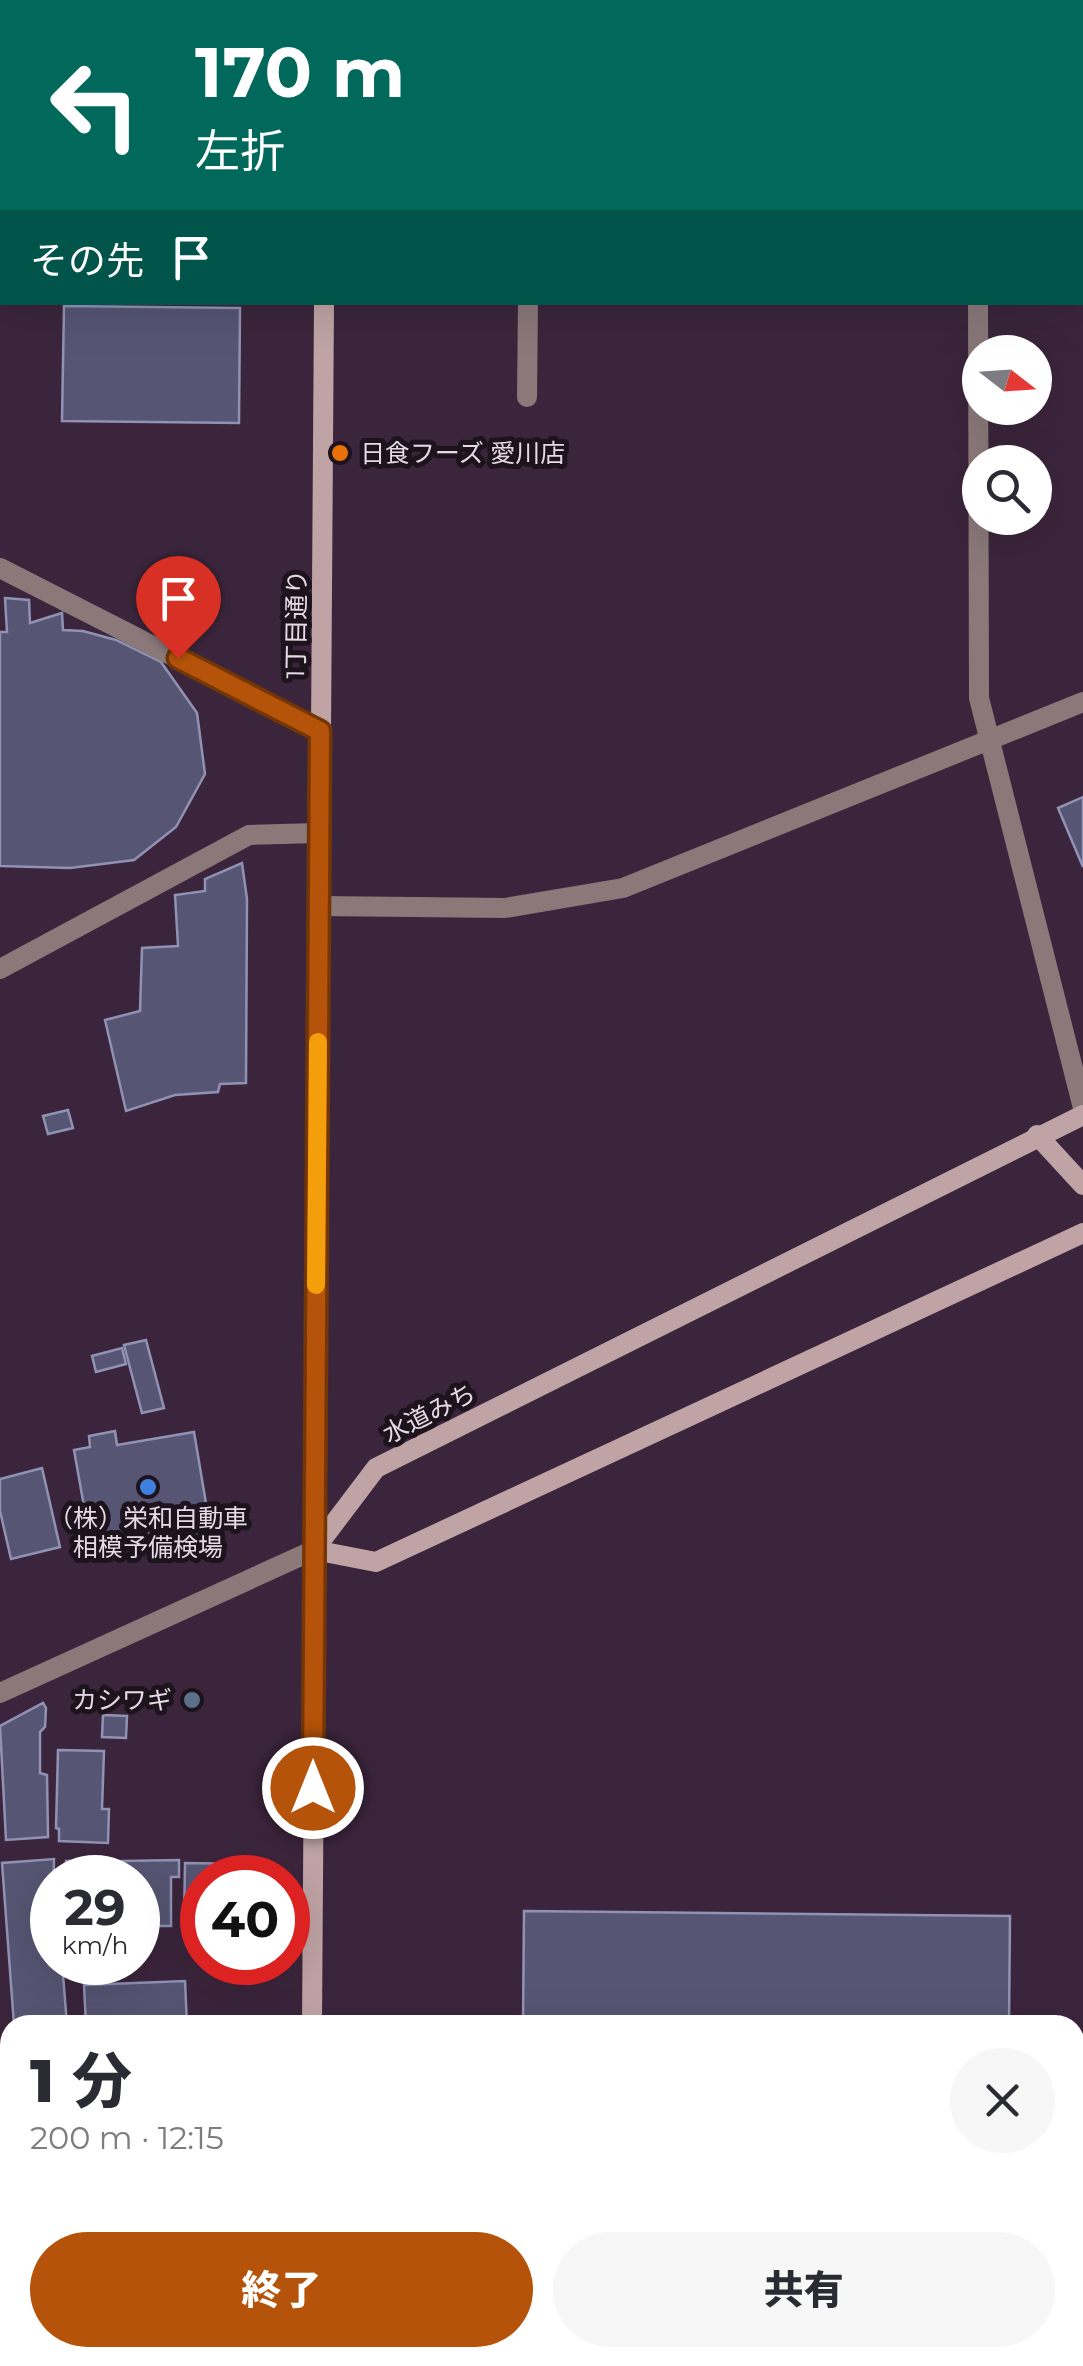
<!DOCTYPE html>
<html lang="ja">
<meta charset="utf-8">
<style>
body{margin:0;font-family:Montserrat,"Noto Sans JP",sans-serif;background:#f7f7f7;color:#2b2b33;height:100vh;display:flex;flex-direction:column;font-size:38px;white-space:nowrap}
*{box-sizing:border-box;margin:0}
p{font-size:32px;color:#7c7c81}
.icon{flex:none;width:55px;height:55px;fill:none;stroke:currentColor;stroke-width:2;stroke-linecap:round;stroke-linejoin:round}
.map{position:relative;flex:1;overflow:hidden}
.drawer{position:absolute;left:0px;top:2015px;width:1085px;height:352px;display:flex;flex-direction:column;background:#fff;border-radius:30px 30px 0 0;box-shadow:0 10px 40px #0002}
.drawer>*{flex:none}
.top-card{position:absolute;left:0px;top:0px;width:1085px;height:305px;box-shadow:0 10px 40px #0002;background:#00695c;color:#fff;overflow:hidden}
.needle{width:65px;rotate:107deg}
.tools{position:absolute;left:962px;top:335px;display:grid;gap:20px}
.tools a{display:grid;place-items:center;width:90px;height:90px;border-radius:50%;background:#fff;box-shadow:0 10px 40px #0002;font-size:50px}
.speed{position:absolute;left:30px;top:1855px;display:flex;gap:20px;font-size:50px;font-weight:700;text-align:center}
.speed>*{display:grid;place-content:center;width:130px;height:130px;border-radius:50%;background:#fff;box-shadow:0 10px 40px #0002;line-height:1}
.speed small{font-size:25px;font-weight:400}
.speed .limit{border:15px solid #d22;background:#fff;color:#111}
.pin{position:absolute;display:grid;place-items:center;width:85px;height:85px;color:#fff;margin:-102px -42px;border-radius:50% 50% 50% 0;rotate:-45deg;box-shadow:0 0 10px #0007}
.pin .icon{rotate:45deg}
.me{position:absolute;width:110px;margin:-55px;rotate:0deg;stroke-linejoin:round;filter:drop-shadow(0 0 8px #0008)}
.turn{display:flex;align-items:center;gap:35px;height:210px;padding:0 30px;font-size:45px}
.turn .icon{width:130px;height:130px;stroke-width:2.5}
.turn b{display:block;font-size:70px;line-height:85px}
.then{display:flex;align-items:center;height:95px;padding:0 30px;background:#0003;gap:20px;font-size:38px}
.round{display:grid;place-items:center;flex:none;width:105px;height:105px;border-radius:52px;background:#f7f7f7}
.headline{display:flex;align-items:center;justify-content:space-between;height:170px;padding:0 30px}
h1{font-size:60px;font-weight:800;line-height:75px}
.cta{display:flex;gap:20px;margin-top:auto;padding:20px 30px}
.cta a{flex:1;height:115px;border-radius:60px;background:#b45309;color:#fff;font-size:40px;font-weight:800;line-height:115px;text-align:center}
.cta a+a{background:#f7f7f7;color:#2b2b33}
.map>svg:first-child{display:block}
</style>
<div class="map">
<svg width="1083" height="2366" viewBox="0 0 1083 2366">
<rect width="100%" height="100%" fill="#3b253c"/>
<polygon fill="#011332" points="389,0 1083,0 1083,87 1082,2"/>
<g fill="#565674" stroke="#9192b3" stroke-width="2.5">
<polygon points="64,306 240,308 239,423 62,421"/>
<polygon points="5,598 29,600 30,623 62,613 63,630 83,631 116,640 161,662 197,713 205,774 176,827 134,860 70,868 0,866 0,632 7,632"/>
<polygon points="1083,797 1083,867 1058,808"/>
<polygon points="242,863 247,899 246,1083 220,1084 218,1092 175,1095 126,1111 105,1020 140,1011 142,948 178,946 175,895 205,891 205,879"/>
<polygon points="68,1110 73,1128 48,1134 43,1116"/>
<polygon points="146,1340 164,1408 142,1413 124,1345"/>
<polygon points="122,1348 126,1364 96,1372 92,1356"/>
<polygon points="115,1431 117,1445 194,1432 211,1533 110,1551 108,1543 91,1546 74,1450 90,1447 89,1436"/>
<polygon points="42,1468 60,1547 11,1559 0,1511 0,1479"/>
<polygon points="43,1703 46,1708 45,1727 40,1732 40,1773 47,1775 48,1837 6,1840 0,1726"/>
<polygon points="103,1715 127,1716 126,1738 102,1737"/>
<polygon points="58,1750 104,1751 102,1809 109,1809 108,1843 59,1841 59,1829 56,1828"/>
<polygon points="54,1859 52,1962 62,1962 67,2025 14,2025 2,1863"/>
<polygon points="113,1860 114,1878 67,1878 66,1861"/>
<polygon points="179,1860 179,1877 171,1877 171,1926 138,1926 138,1878 122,1878 122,1861"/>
<polygon points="185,1863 243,1864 243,1878 202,1878 202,1921 184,1921"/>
<polygon points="524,1911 1010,1916 1009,2025 523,2025"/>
<polygon points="185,1981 187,2025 86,2025 84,1985"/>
<polygon points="1075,2138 1083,2138 1083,2366 1036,2366 1036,2358 1075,2358"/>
<polygon points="10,2280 10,2358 178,2358 179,2366 0,2366 0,2281"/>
</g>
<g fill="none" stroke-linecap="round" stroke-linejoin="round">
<polyline stroke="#8b797a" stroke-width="20" points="74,2 74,0"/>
<g stroke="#8b797a" stroke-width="20">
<polyline points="0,88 2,88"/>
<polyline points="978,302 979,698 1083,1108"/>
<polyline points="527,397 528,302"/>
<polyline points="0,568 320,731"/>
<polyline points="319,906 505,908 623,888 1083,702"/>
<polyline points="0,969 249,835 318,833"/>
<polyline points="0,1693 314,1550"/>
<polyline points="0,2145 10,2144"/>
</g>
<g stroke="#c0a4a5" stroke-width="20">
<polyline points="327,2 327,0"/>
<polyline points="1082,120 1083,120"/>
<polyline points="1037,1135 1083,1185"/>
<polyline points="314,1550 376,1468 1083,1115"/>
<polyline points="314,1550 376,1562 1083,1233"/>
<polyline points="312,2025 324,302"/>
<polyline points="310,2366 310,2358"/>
</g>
</g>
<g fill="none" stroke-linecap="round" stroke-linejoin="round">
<g stroke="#753606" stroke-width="25">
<polyline id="route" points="178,658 320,731 313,1788"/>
</g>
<use href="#route" stroke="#b45309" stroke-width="18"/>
<polyline stroke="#f59e0b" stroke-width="18" points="316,1285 318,1042"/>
</g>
<circle fill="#e8710a" stroke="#1c131d" stroke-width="4" cx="340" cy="453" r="10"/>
<circle fill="#3f7fe0" stroke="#1c131d" stroke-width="4" cx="148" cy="1487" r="10"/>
<circle fill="#5c6f8a" stroke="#1c131d" stroke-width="4" cx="192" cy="1700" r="10"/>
<g text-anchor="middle" stroke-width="10" stroke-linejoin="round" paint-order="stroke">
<g font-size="25" fill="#e6d8e6" stroke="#1c131d" text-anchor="start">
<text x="360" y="462">日食フーズ 愛川店</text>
<text x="148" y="1527" text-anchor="middle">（株）栄和自動車<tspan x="148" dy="29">相模予備検場</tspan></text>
<text x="172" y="1709" text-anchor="end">カシワギ</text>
</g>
<g font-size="25" fill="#e6d8e6" stroke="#1c131d">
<text transform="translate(296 624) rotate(-89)" y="9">1丁目通り</text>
<text transform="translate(429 1413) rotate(-27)" y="9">水道みち</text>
</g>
</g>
</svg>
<div class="tools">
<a><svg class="needle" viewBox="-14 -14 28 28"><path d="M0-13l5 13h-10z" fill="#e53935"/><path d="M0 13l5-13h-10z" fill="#7c7c81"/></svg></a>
<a><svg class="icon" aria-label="search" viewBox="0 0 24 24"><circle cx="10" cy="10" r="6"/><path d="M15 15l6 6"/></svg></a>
</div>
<div class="speed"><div>29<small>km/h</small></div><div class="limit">40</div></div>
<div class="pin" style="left:178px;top:658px;background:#d93025"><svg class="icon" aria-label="arrive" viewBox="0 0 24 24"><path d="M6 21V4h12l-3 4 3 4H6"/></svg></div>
<svg class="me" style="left:313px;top:1788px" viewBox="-20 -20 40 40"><circle r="17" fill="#b45309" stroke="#fff" stroke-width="3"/><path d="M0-11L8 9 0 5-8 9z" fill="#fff"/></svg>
<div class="top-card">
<div class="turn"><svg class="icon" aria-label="left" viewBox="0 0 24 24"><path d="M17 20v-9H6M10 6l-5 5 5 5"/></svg><div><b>170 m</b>左折</div></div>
<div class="then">その先<svg class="icon" aria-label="arrive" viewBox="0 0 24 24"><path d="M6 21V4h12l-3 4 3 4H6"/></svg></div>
</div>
<section class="drawer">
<div class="headline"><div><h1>1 分</h1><p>200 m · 12:15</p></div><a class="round"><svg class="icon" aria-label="close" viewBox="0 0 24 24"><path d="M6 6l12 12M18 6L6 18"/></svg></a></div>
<div class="cta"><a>終了</a><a>共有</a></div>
</section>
</div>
